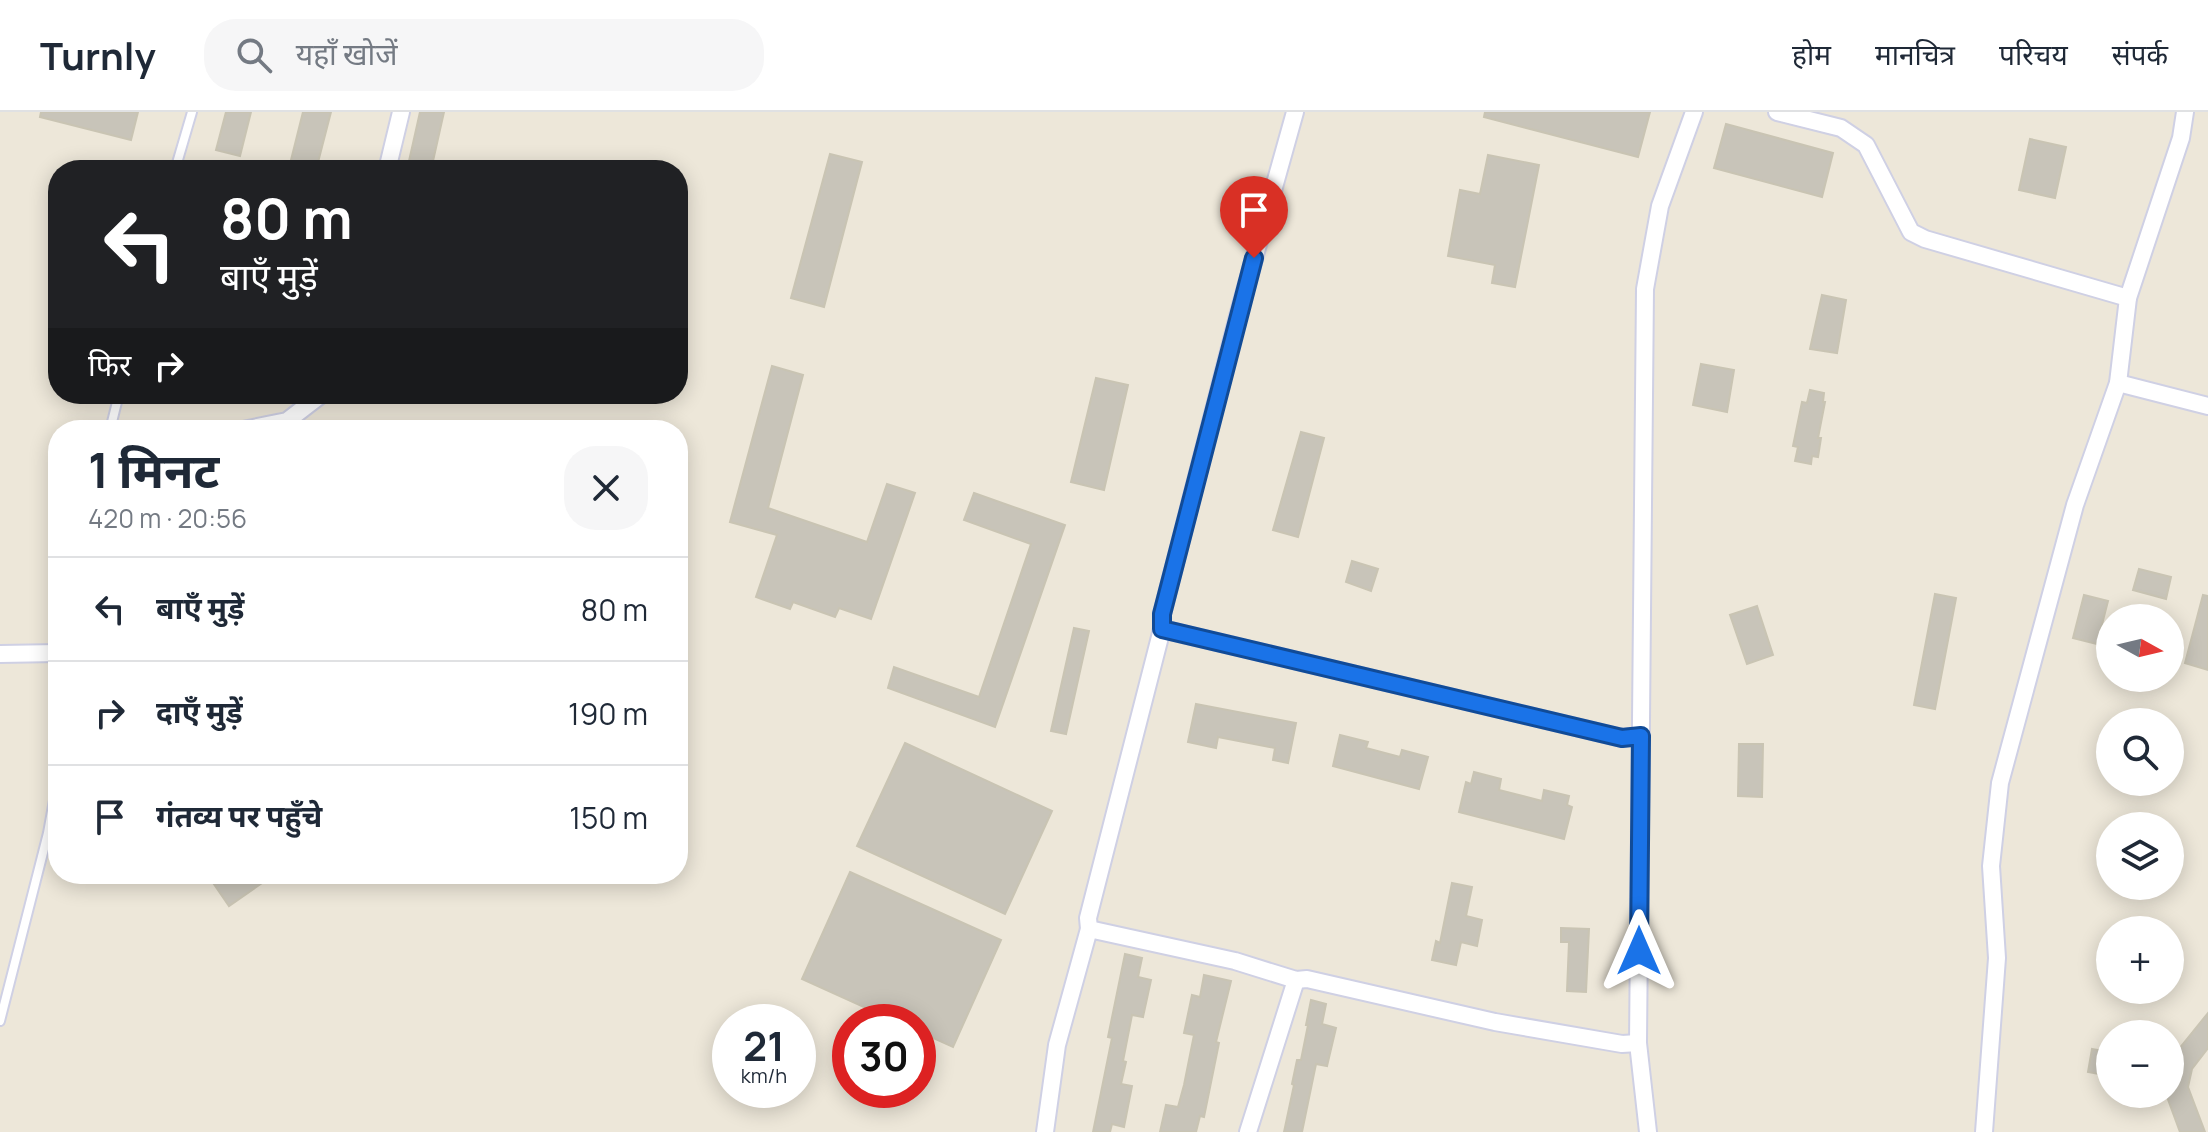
<!DOCTYPE html>
<html lang="hi">
<meta charset="utf-8">
<style>
body{margin:0;font-family:Manrope,"Noto Sans Devanagari",sans-serif;background:#f6f6f7;color:#1f2937;height:100vh;display:flex;flex-direction:column;font-size:30px;white-space:nowrap}
*{box-sizing:border-box;margin:0}
p{font-size:26px;color:#747a83}
.icon{flex:none;width:44px;height:44px;fill:none;stroke:currentColor;stroke-width:2;stroke-linecap:round;stroke-linejoin:round}
.map{position:relative;flex:1;overflow:hidden}
.drawer{position:absolute;left:48px;top:308px;width:640px;height:464px;display:flex;flex-direction:column;background:#fff;border-radius:32px;box-shadow:0 4px 20px #0003}
.drawer>*{flex:none}
.hud{position:absolute;left:48px;top:48px;width:640px;height:244px;border-radius:32px;box-shadow:0 4px 20px #0003;background:#202124;color:#fff;overflow:hidden}
.needle{width:52px;rotate:98deg}
.tools{position:absolute;left:2096px;top:492px;display:grid;gap:16px}
.tools a{display:grid;place-items:center;width:88px;height:88px;border-radius:50%;background:#fff;box-shadow:0 4px 20px #0003;font-size:40px}
.speed{position:absolute;left:712px;top:892px;display:flex;gap:16px;font-size:40px;font-weight:700;text-align:center}
.speed>*{display:grid;place-content:center;width:104px;height:104px;border-radius:50%;background:#fff;box-shadow:0 4px 20px #0003;line-height:1}
.speed small{font-size:20px;font-weight:400}
.speed .limit{border:12px solid #d22;background:#fff;color:#111}
.pin{position:absolute;display:grid;place-items:center;width:68px;height:68px;color:#fff;margin:-82px -34px;border-radius:50% 50% 50% 0;rotate:-45deg;box-shadow:0 0 8px #0007}
.pin .icon{rotate:45deg}
.me{position:absolute;width:88px;margin:-44px;rotate:0deg;stroke-linejoin:round;filter:drop-shadow(0 0 6px #0008)}
.turn{display:flex;align-items:center;gap:28px;height:168px;padding:0 40px;font-size:36px}
.turn .icon{width:104px;height:104px;stroke-width:2.5}
.turn b{display:block;font-size:56px;line-height:68px}
.then{display:flex;align-items:center;height:76px;padding:0 40px;background:#0003;gap:16px;font-size:30px}
.round{display:grid;place-items:center;flex:none;width:84px;height:84px;border-radius:32px;background:#f6f6f7}
.head{display:flex;align-items:center;justify-content:space-between;height:136px;padding:0 40px}
h1{font-size:48px;font-weight:700;line-height:60px}
ul{padding:0;list-style:none}
li{display:flex;align-items:center;gap:24px;height:104px;padding:0 40px;border-top:2px solid #e0e1e3}
li div{flex:1}
li b{display:block;font-size:30px}
li em{font-style:normal}
header{display:flex;align-items:center;gap:48px;box-sizing:border-box;height:112px;padding:0 40px;background:#fff;border-bottom:2px solid #e0e1e3}
header strong{font-size:38px}
nav{display:flex;gap:44px;margin-inline-start:auto;font-size:28px}
.search{width:560px;height:72px;background:#f6f6f7;display:flex;align-items:center;gap:20px;box-sizing:border-box;padding:0 28px;border-radius:32px;color:#747a83;font-size:30px}
.map>svg:first-child{display:block}
</style>
<header>
<strong>Turnly</strong>
<div class="search"><svg class="icon" aria-label="search" viewBox="0 0 24 24"><circle cx="10" cy="10" r="6"/><path d="M15 15l6 6"/></svg>यहाँ खोजें</div>
<nav><a>होम</a><a>मानचित्र</a><a>परिचय</a><a>संपर्क</a></nav>
</header>
<div class="map">
<svg width="2208" height="1020" viewBox="0 0 2208 1020">
<rect width="100%" height="100%" fill="#ede7d9"/>
<g fill="#c8c4b9" stroke="#c9c4b3" stroke-width="2">
<polygon points="41,0 138,0 131,28 40,5"/>
<polygon points="226,0 251,0 240,44 216,38"/>
<polygon points="303,0 331,0 316,58 290,52"/>
<polygon points="420,0 444,0 431,58 407,58"/>
<polygon points="1485,0 1650,0 1638,45 1484,5"/>
<polygon points="1726,12 1833,41 1822,85 1714,56"/>
<polygon points="2030,27 2066,35 2055,86 2019,78"/>
<polygon points="830,42 862,50 824,195 791,186"/>
<polygon points="1488,43 1539,53 1515,175 1492,171 1495,153 1448,144 1460,78 1480,82"/>
<polygon points="1822,183 1846,188 1837,241 1810,237"/>
<polygon points="1701,252 1734,258 1727,300 1693,293"/>
<polygon points="772,254 803,263 768,396 867,430 887,372 915,381 871,507 839,496 835,505 793,490 790,497 756,485 777,423 730,410"/>
<polygon points="1096,266 1128,273 1104,378 1071,370"/>
<polygon points="1810,278 1824,281 1823,290 1825,290 1818,326 1821,326 1818,345 1812,344 1811,352 1795,349 1798,335 1793,334 1802,290 1807,291"/>
<polygon points="1301,320 1324,326 1298,425 1273,418"/>
<polygon points="974,381 1065,413 995,615 888,576 894,555 979,585 1031,432 964,408"/>
<polygon points="1352,449 1378,457 1371,479 1346,470"/>
<polygon points="2139,457 2171,465 2166,487 2133,478"/>
<polygon points="1935,482 1956,486 1935,597 1914,593"/>
<polygon points="2084,483 2108,489 2097,532 2073,526"/>
<polygon points="2203,483 2208,484 2208,558 2185,551"/>
<polygon points="1757,494 1773,543 1747,552 1730,503"/>
<polygon points="1074,516 1089,519 1066,622 1051,619"/>
<polygon points="1196,592 1296,611 1288,651 1273,648 1275,636 1218,625 1216,636 1188,630"/>
<polygon points="1340,623 1368,630 1366,636 1400,645 1402,638 1428,645 1419,677 1333,654"/>
<polygon points="905,631 1052,699 1005,802 857,734"/>
<polygon points="1739,632 1763,632 1762,685 1738,684"/>
<polygon points="1474,660 1501,667 1499,678 1542,689 1544,678 1569,684 1567,693 1572,695 1564,727 1459,700 1466,670 1471,672"/>
<polygon points="850,760 1001,828 953,935 918,919 918,910 897,910 802,867"/>
<polygon points="207,762 275,762 229,794"/>
<polygon points="1452,771 1472,775 1466,804 1482,808 1477,834 1461,830 1456,853 1432,848 1436,829 1440,831"/>
<polygon points="1561,816 1589,817 1586,880 1567,879 1569,830 1561,830"/>
<polygon points="1125,842 1142,846 1138,865 1151,868 1143,905 1132,903 1123,949 1126,950 1121,972 1132,974 1124,1015 1112,1012 1110,1020 1093,1020 1112,926 1108,925"/>
<polygon points="1204,863 1231,869 1216,930 1219,931 1204,1005 1200,1004 1196,1020 1160,1020 1166,993 1178,995 1184,973 1194,923 1184,921 1192,883 1200,885"/>
<polygon points="1311,888 1326,892 1322,912 1336,916 1327,954 1316,952 1302,1020 1284,1020 1294,973 1292,972 1297,948 1301,948 1308,913 1306,913"/>
<polygon points="2208,901 2208,936 2192,957 2188,975 2205,1020 2180,1020 2166,982 2170,982 2170,948"/>
<polygon points="2092,937 2110,940 2110,964 2088,960"/>
</g>
<g fill="none" stroke-linecap="round" stroke-linejoin="round">
<g stroke="#cfd0e4" stroke-width="12">
<g id="lane">
<polyline points="175,58 192,0"/>
<polyline points="110,318 119,282"/>
<polyline points="0,909 48,721 58,666"/>
</g>
</g>
<g stroke="#cfd0e4" stroke-width="20">
<g id="street">
<polyline points="1777,0 1841,16 1866,33 1911,120 1925,127 2128,186"/>
<polyline points="387,58 401,0"/>
<polyline points="2118,271 2208,294"/>
<polyline points="243,318 287,309 322,282"/>
<polyline points="1162,517 1622,626 1641,624"/>
<polyline points="0,542 58,541"/>
<polyline points="1089,817 1088,806 1162,517 1162,502 1238,204 1295,0"/>
<polyline points="1045,1020 1057,933 1089,817 1235,849 1296,868 1307,867 1495,910 1622,932 1638,931"/>
<polyline points="1248,1020 1296,868"/>
<polyline points="1648,1020 1638,931 1645,177 1660,94 1694,0"/>
<polyline points="1984,1020 1997,846 1991,754 2000,671 2075,393 2118,271 2128,186 2181,26 2185,0"/>
</g>
</g>
<use href="#lane" stroke="#fff" stroke-width="8"/>
<use href="#street" stroke="#fff" stroke-width="16"/>
</g>
<g fill="none" stroke-linecap="round" stroke-linejoin="round">
<g stroke="#114b97" stroke-width="20">
<polyline id="route" points="1254,146 1162,502 1162,517 1622,626 1641,624 1639,839"/>
</g>
<use href="#route" stroke="#1a73e8" stroke-width="14"/>
</g>
</svg>
<div class="tools">
<a><svg class="needle" viewBox="-14 -14 28 28"><path d="M0-13l5 13h-10z" fill="#e53935"/><path d="M0 13l5-13h-10z" fill="#747a83"/></svg></a>
<a><svg class="icon" aria-label="search" viewBox="0 0 24 24"><circle cx="10" cy="10" r="6"/><path d="M15 15l6 6"/></svg></a>
<a><svg class="icon" aria-label="layers" viewBox="0 0 24 24"><path d="M12 4l9 5-9 5-9-5zM3 14l9 5 9-5"/></svg></a>
<a>+</a>
<a>−</a>
</div>
<div class="speed"><div>21<small>km/h</small></div><div class="limit">30</div></div>
<div class="pin" style="left:1254px;top:146px;background:#d93025"><svg class="icon" aria-label="arrive" viewBox="0 0 24 24"><path d="M6 21V4h12l-3 4 3 4H6"/></svg></div>
<svg class="me" style="left:1639px;top:839px" viewBox="-20 -20 40 40"><path d="M0-17L14 15 0 8-14 15z" fill="#1a73e8" stroke="#fff" stroke-width="4"/></svg>
<div class="hud">
<div class="turn"><svg class="icon" aria-label="left" viewBox="0 0 24 24"><path d="M17 20v-9H6M10 6l-5 5 5 5"/></svg><div><b>80 m</b>बाएँ मुड़ें</div></div>
<div class="then">फिर<svg class="icon" aria-label="right" viewBox="0 0 24 24"><path d="M7 20v-9h11M14 6l5 5-5 5"/></svg></div>
</div>
<section class="drawer">
<div class="head"><div><h1>1 मिनट</h1><p>420 m · 20:56</p></div><a class="round"><svg class="icon" aria-label="close" viewBox="0 0 24 24"><path d="M6 6l12 12M18 6L6 18"/></svg></a></div>
<ul>
<li><svg class="icon" aria-label="left" viewBox="0 0 24 24"><path d="M17 20v-9H6M10 6l-5 5 5 5"/></svg><div><b>बाएँ मुड़ें</b></div><em>80 m</em></li>
<li><svg class="icon" aria-label="right" viewBox="0 0 24 24"><path d="M7 20v-9h11M14 6l5 5-5 5"/></svg><div><b>दाएँ मुड़ें</b></div><em>190 m</em></li>
<li><svg class="icon" aria-label="arrive" viewBox="0 0 24 24"><path d="M6 21V4h12l-3 4 3 4H6"/></svg><div><b>गंतव्य पर पहुँचे</b></div><em>150 m</em></li>
</ul>
</section>
</div>
